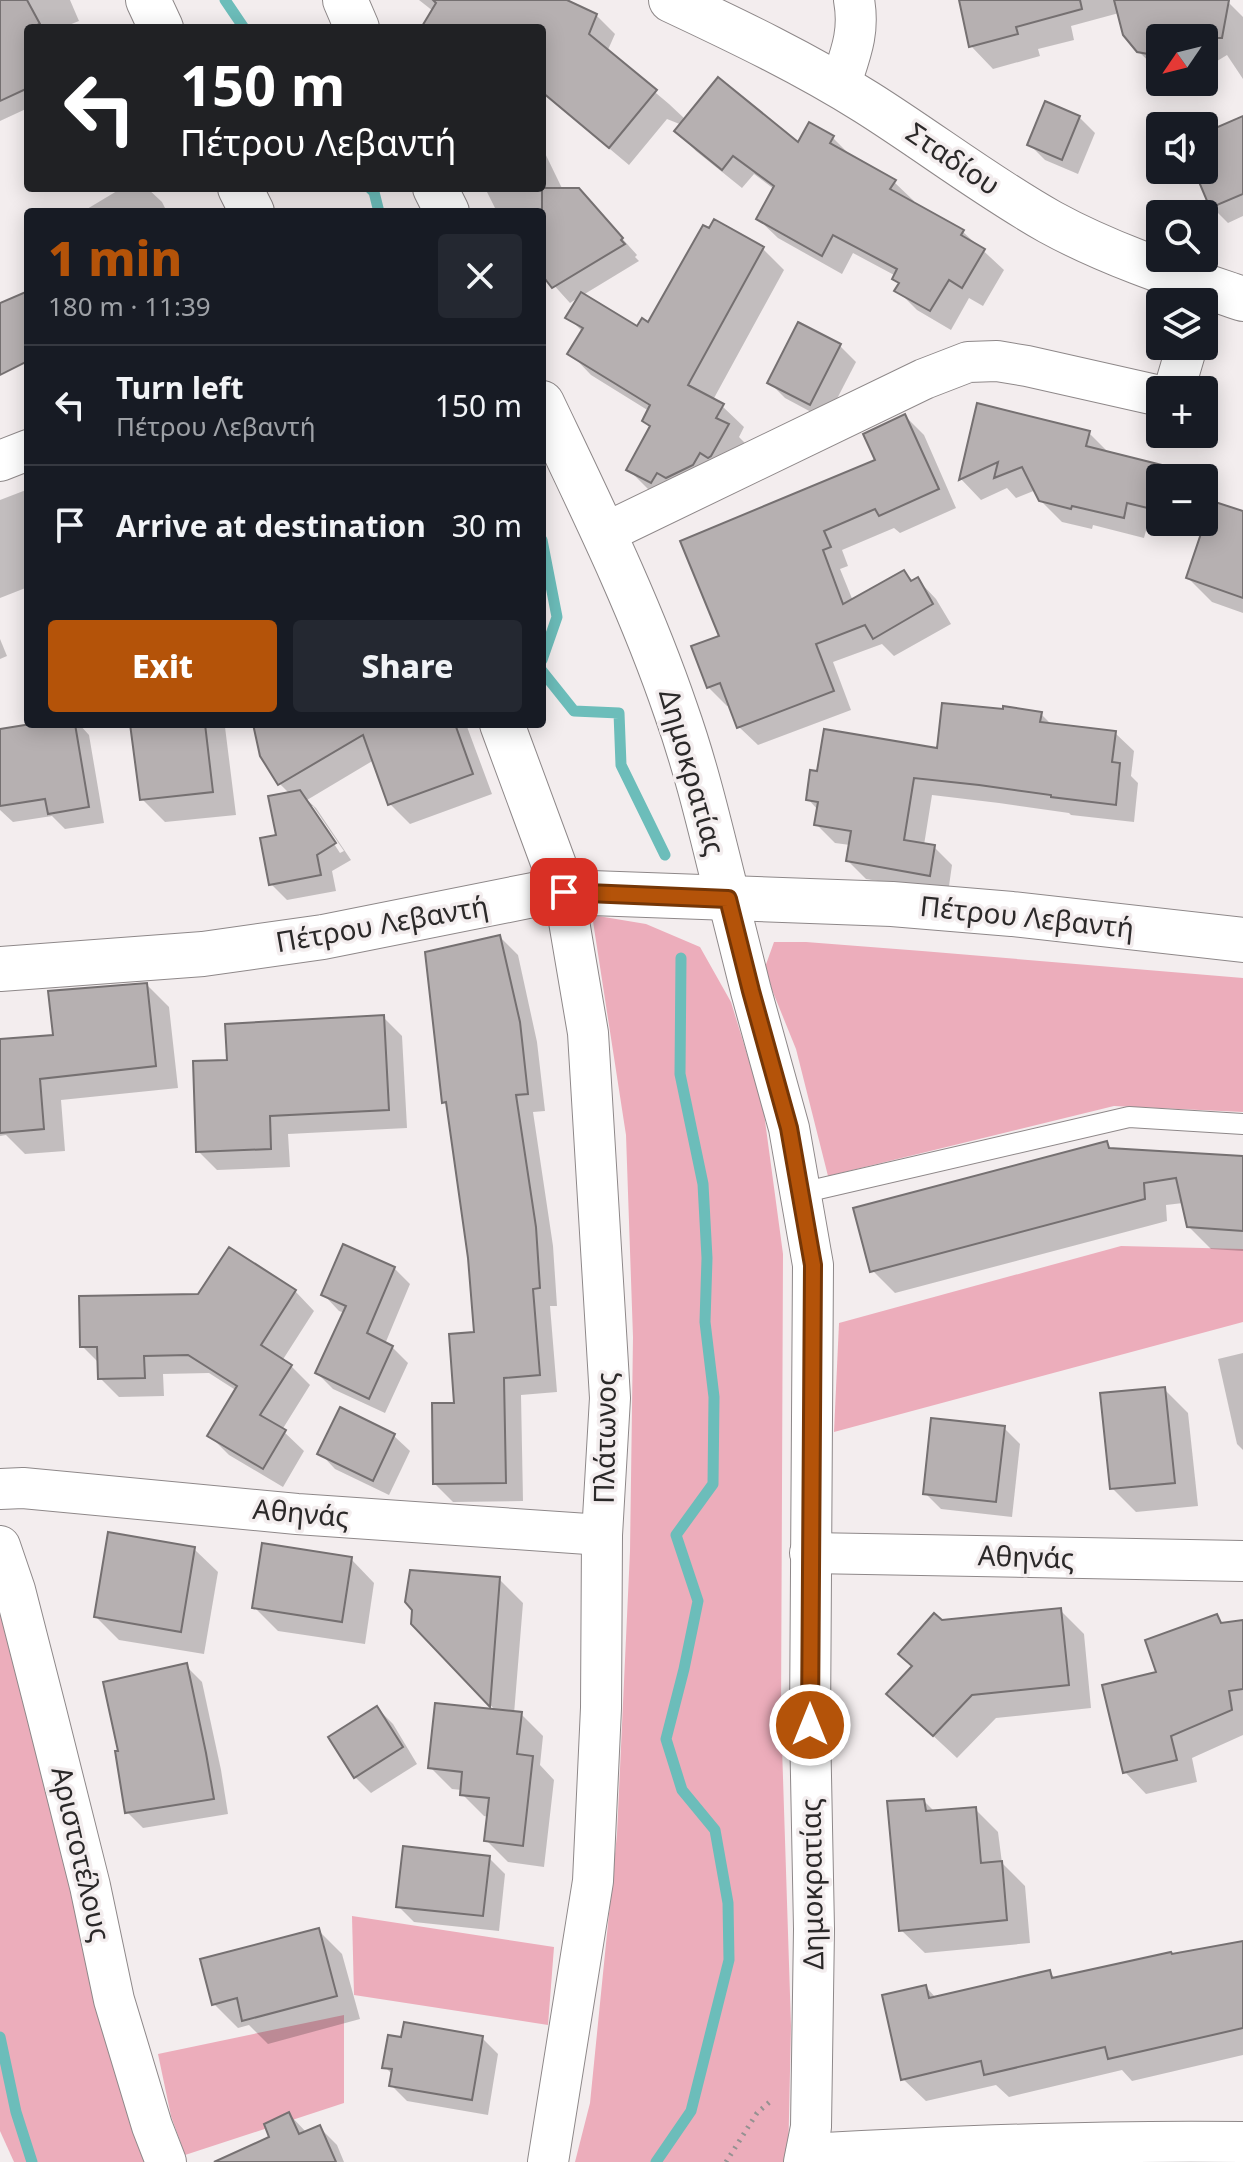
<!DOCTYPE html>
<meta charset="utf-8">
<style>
body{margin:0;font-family:"Noto Sans",sans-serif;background:#242831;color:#f1f3f6;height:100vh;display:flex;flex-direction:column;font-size:30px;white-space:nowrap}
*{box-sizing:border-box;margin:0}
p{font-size:26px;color:#9ea1a6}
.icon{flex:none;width:44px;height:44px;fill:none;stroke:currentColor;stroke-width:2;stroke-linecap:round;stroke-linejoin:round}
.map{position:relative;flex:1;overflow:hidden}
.panel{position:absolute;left:24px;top:208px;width:522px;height:520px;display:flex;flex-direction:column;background:#171b24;border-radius:8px;box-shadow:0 4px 20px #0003}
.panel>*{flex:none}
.hud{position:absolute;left:24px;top:24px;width:522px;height:168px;border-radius:8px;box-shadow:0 4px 20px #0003;background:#202124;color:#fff;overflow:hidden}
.needle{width:52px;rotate:235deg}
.buttons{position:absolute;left:1146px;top:24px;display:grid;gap:16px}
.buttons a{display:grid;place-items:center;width:72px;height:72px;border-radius:8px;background:#171b24;box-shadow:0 4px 20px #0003;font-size:40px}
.pin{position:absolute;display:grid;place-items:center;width:68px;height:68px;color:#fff;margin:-34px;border-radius:16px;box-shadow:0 4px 12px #0006}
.me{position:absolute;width:88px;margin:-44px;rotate:0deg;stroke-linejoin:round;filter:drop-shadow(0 0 6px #0008)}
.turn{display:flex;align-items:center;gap:28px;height:168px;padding:0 24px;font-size:36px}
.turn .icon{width:104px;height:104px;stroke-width:2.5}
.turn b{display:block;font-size:56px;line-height:68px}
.round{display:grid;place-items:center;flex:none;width:84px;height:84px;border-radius:8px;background:#242831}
.overview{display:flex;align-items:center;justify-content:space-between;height:136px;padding:0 24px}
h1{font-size:48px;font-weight:800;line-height:60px;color:#b45309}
.primary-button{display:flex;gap:16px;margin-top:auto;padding:16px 24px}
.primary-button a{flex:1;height:92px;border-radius:8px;background:#b45309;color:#fff;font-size:32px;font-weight:800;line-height:92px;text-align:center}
.primary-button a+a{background:#242831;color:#f1f3f6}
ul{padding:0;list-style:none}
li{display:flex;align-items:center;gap:24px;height:120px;padding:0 24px;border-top:2px solid #363941}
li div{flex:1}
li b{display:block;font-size:30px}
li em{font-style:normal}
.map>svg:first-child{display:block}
</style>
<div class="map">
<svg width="1243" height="2162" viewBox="0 0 1243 2162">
<rect width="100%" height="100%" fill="#f3edee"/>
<g fill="#ecadbb">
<polygon points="592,915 646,924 700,947 731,1002 763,1106 783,1254 781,1716 791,2026 788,2162 575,2162 590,2103 617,1834 630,1551 633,1337 626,1135"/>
<polygon points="774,942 806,942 922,951 1243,978 1243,1112 1114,1106 828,1176 796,1049 764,970"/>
<polygon points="1121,1246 1243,1249 1243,1322 834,1432 839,1323"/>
<polygon points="0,1593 149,2162 14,2162 0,2131"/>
<polygon points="352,1916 554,1947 548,2025 354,1995"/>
<polygon points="344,2015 344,2103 185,2155 171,2116 158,2054"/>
</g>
<g fill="#0003" fill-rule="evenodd">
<polygon points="0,0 70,0 79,21 69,25 71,28 28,28 28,108 0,121"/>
<polygon points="419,0 562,0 596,15 615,34 607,52 669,104 686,120 799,145 833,138 853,158 894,182 914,201 913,204 962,231 1004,270 983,306 969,298 951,330 917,310 897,290 900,284 896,276 853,253 842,274 778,238 758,219 774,189 754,174 742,188 696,151 677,131 682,125 667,119 629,165 567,113 549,96 542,63 542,28 424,28 433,11"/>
<polygon points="961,0 1226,0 1243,17 1243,79 1227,55 1204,69 1204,38 1160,38 1160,72 1138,51 1119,13 1071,26 1074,40 1038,49 1040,56 993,69 971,46"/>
<polygon points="1079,117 1095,133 1078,174 1045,160 1029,144"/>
<polygon points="1243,118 1243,216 1228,223 1212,207 1196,170 1204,170 1204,135"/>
<polygon points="542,147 573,211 620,236 637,255 635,257 639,261 583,295 638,329 648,325 763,249 784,270 713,400 722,406 744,427 739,437 749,447 650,491 629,470 651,428 644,421 649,411 591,375 570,353 583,332 568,317 581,296 570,303 542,272 542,212 497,212 485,188 542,188"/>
<polygon points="122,188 147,188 162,202 167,212 89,212 87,209"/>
<polygon points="840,346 856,362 826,420 785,398 769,382"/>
<polygon points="978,406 1089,433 1110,454 1189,473 1194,478 1160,478 1160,522 1203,522 1206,524 1243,513 1243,613 1212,602 1188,578 1202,536 1148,523 1144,538 1093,525 1092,529 1062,522 1040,500 1036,490 1016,498 1007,488 981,500 961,479"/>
<polygon points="905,416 924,435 956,508 900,533 894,528 842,550 848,566 840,569 853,601 904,572 914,582 918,580 936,599 951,624 894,656 882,644 833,662 851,710 758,745 739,727 730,705 727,706 708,687 722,637 877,461"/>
<polygon points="1204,488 1210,494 1204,519"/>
<polygon points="26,490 28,492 28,587 0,598 0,500"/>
<polygon points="0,639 7,656 0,659"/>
<polygon points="1041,714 1053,726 1115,733 1134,751 1131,776 1138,783 1134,822 1071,815 1069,813 999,803 932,795 924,845 934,847 952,865 948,893 866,879 848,861 850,845 835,843 816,824 818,810 808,799"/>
<polygon points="42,724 79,724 89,735 104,823 65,829 52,816 13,822 0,810 0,731"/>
<polygon points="132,724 222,724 225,727 236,815 165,822 142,799"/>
<path d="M255,724H466L492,794L410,824L390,804L374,760L307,800L316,808L351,860L332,871L336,891L287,900L271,884L278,837L290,794L280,784ZM309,806H313L344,851L340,853Z"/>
<polygon points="500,937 518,955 537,1042 545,1111 533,1112 553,1246 557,1306 550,1306 557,1392 521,1395 523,1501 453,1502 435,1484 476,1334 470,1258 449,1106 444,1102"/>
<polygon points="147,985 169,1007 178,1088 61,1100 65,1151 25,1154 6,1135 0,1136 0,1041 55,1036"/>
<polygon points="383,1017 402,1036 407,1128 288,1134 290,1167 217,1170 198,1151 229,1062"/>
<polygon points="1106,1143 1113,1150 1243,1158 1243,1251 1211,1249 1188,1226 1183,1203 1166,1205 1167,1221 895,1293 872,1270"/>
<polygon points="394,1268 410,1284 385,1344 392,1347 408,1363 385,1413 333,1389 317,1373 345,1313 339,1311 324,1295"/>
<polygon points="295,1291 314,1311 282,1361 291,1366 310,1385 282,1430 304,1451 283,1487 229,1455 210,1436 237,1391 209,1373 163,1374 164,1396 119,1397 100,1378 100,1364 82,1346"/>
<polygon points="1243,1353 1243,1450 1237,1444 1218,1359"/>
<polygon points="1164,1389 1188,1413 1198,1506 1136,1512 1112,1488"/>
<polygon points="341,1410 394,1436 410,1451 389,1495 335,1469 320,1453"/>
<polygon points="1004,1428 1020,1444 1012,1517 941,1509 925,1493"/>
<polygon points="194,1549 218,1572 204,1654 119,1640 96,1617"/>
<polygon points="351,1559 374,1583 365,1644 278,1631 254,1607"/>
<polygon points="499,1579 523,1603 514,1714 521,1714 543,1736 540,1765 554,1780 544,1867 508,1862 486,1840 489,1817 484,1816 462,1794 462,1790 452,1789 430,1767 497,1712 413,1623"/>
<polygon points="1060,1610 1084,1634 1091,1708 996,1718 957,1758 913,1717 914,1667 942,1622"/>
<polygon points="1216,1617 1224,1624 1243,1622 1243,1735 1192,1758 1197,1782 1146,1794 1125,1772 1158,1673"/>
<polygon points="186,1666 202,1682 221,1770 228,1814 143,1828 127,1812"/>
<polygon points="377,1708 393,1724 417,1764 371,1793 355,1777"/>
<polygon points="924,1801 935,1812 975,1809 998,1832 1002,1863 1025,1886 1030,1943 925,1953 901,1930"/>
<polygon points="489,1858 505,1874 499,1931 414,1922 398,1906"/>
<polygon points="318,1930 342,1954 360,2019 268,2044 249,2025 238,2028 214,2004"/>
<polygon points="1243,1943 1243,2055 1132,2081 1122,2070 1009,2097 996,2085 926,2101 903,2079 926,1987 936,1998 1049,1972 1056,1979"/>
<polygon points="482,2038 498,2054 488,2115 407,2101 391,2085 393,2075 385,2067"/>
<polygon points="289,2114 307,2133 319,2127 337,2145 344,2162 252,2162"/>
</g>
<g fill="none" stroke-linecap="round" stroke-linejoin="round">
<g stroke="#6cbdba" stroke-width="11">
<polyline points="225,0 244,28"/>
<polyline points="370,188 374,192 379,212"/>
<polyline points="542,540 557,617 542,660"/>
<polyline points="542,671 574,711 619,713 621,765 665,855"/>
<polyline points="0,2037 16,2112 32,2162"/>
<polyline points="656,2162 691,2111 729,1960 728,1903 715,1830 682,1790 666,1739 684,1669 698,1601 676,1535 713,1484 714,1397 705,1322 707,1258 703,1184 680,1074 681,958"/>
</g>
</g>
<g fill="#b6b0b1" stroke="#757071" stroke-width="2">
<polygon points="0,0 27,0 40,24 28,28 28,88 0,101"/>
<polygon points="433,0 567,0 597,14 589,34 657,90 609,148 542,92 542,28 421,28 436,3"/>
<polygon points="959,0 1080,0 1082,9 1016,27 1018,34 969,47"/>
<polygon points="1114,0 1229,0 1222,38 1160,38 1160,56 1137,52 1123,35"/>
<polygon points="718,77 798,142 809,122 834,136 830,143 896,180 890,189 964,230 961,235 985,249 962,288 949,280 930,311 894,291 899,283 892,279 897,269 833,235 822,256 756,219 774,186 733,156 722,170 674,131"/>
<polygon points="1045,101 1080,116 1062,160 1027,145"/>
<polygon points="1243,116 1243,194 1210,208 1194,170 1204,170 1204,133"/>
<polygon points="542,188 579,188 623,238 621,240 625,244 552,288 542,275"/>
<polygon points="714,219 764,247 688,385 724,404 716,418 729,424 711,456 708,458 700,453 693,465 666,478 657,473 651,483 626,470 650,426 642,421 650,405 567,354 583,328 565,318 581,292 637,326 642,318 648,322 703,225 709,228"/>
<polygon points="28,291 28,361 0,375 0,303"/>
<polygon points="798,322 841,344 810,405 767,383"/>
<polygon points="977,403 1090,431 1086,446 1190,472 1189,478 1160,478 1160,511 1127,503 1124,518 1072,506 1071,509 1039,501 1022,467 994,478 998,462 959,480"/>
<polygon points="905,414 939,489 879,516 875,509 824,531 831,547 823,550 843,604 904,570 911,581 918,577 933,604 873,639 865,625 816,644 834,691 737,728 720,683 707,688 691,646 719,636 680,541 875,460 863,434"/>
<polygon points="1212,501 1243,511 1243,598 1186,578"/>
<polygon points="942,703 1003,709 1003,706 1042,712 1040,722 1116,731 1112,762 1120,763 1116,805 1051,797 1051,795 979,785 914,778 904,840 935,845 930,876 846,861 851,831 814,825 818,802 806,800 810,770 817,771 824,729 937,748"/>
<polygon points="31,724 75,724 89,807 48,814 45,799 0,806 0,729"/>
<polygon points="130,724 205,724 213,792 140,800"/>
<polygon points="253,724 455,724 473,774 388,805 363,735 278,785 260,756"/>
<polygon points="300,790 336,843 317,855 321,875 269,885 260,838 276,835 268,796"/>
<polygon points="500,935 520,1022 528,1094 516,1095 536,1227 540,1288 533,1289 540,1375 504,1378 506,1483 433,1484 432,1403 454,1403 449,1334 474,1332 468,1258 446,1102 442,1103 425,952"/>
<polygon points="147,983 156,1066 40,1079 44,1129 0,1133 0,1039 53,1035 48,991"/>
<polygon points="384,1015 389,1110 270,1116 271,1149 196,1152 193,1061 227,1060 225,1024"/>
<polygon points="1107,1141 1109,1148 1243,1156 1243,1231 1187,1227 1176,1178 1144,1183 1145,1199 870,1272 853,1208"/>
<polygon points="343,1244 395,1267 367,1333 393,1346 369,1399 315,1373 346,1306 321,1295"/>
<polygon points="229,1247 296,1290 261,1345 292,1365 260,1415 286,1430 263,1469 207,1436 237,1386 188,1355 144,1356 145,1378 98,1379 97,1347 80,1347 79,1296 198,1294"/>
<polygon points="1165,1387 1175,1483 1110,1489 1100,1393"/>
<polygon points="340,1407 395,1434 373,1481 317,1454"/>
<polygon points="931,1418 1005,1426 996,1502 923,1494"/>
<polygon points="108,1532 195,1547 181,1632 94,1617"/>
<polygon points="262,1543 352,1557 342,1622 252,1608"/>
<polygon points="410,1570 500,1577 490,1707 411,1624 412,1610 405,1602"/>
<polygon points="1061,1608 1069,1685 972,1695 933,1736 886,1694 912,1666 898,1654 934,1613 942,1620"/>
<polygon points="1217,1614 1221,1623 1243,1620 1243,1689 1229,1691 1232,1710 1171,1736 1177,1760 1123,1773 1102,1685 1156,1672 1145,1640"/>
<polygon points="187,1663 206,1753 214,1799 125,1813 115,1751 118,1751 103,1682"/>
<polygon points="435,1703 522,1712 517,1754 533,1756 523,1846 484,1841 489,1798 460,1795 462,1772 428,1768"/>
<polygon points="377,1706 403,1747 354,1778 328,1737"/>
<polygon points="924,1799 926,1811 976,1807 981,1863 1002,1861 1007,1920 899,1931 887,1801"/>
<polygon points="403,1846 490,1856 483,1916 396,1907"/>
<polygon points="319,1928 337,1996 242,2021 237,1998 212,2005 200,1959"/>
<polygon points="1243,1941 1243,2028 1108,2059 1105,2047 984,2075 981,2061 901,2080 882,1995 926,1985 929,1998 1050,1970 1052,1978 1171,1952 1172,1954"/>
<polygon points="404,2022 483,2036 472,2100 389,2086 392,2069 382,2068 388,2035 401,2037"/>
<polygon points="289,2112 299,2134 320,2125 336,2162 214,2162 269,2137 264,2124"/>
</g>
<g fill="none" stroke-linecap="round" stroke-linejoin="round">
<g stroke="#8e8889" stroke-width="22">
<polyline id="service" points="801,1193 1129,1117 1243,1124"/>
</g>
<g stroke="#8e8889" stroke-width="42">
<g id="minor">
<path d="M840,86C850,55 860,33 854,0"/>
<polyline points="1174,390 1187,346"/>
<polyline points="0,461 28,450"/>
<polyline points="603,534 924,379 968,362 997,361 1027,366 1160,396"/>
<polyline points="728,899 751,991 789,1128 813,1265 810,1725 814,1929 811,2127 804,2162"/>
<polyline points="0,1489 23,1488 297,1514 602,1535"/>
<polyline points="0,1546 15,1590 46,1711 90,1886 114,2000 152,2126 166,2162"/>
<polyline points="810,1553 1243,1561"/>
<path d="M806,2154C951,2146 1097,2140 1243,2142"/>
<polyline points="548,2162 593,1881 601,1708 602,1535 610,1398 588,1033 564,892"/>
</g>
</g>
<g stroke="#8e8889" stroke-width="46">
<g id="tertiary">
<polyline points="148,0 161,28"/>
<polyline points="345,0 357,28"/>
<path d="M671,0C737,31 804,63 866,102C928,141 986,186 1050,222C1110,255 1178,277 1243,299"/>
<polyline points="240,188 252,212"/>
<polyline points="435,188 447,212"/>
<path d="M542,403C590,504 640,605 676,711C698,773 712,836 728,899"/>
<polyline points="502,724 564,892"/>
<polyline points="0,969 203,954 323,937 533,895 564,892 892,904 1012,914 1243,940"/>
</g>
</g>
<polyline stroke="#959191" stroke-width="5" stroke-dasharray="2 6" stroke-linecap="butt" points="726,2162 757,2113 773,2099"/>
<use href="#service" stroke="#fff" stroke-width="20"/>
<use href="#minor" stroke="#fff" stroke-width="40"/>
<use href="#tertiary" stroke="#fff" stroke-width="44"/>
</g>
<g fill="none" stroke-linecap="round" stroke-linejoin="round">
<g stroke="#753606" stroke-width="20">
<polyline id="route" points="564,892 728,899 751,991 789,1128 813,1265 810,1725"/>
</g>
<use href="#route" stroke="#b45309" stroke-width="14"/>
</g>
<g text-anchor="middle" stroke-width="7" stroke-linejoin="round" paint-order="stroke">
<g font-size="28" fill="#2b2929" stroke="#f3edee">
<text transform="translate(953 159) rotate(34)" y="10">Σταδίου</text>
<text transform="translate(692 772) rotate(74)" y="10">Δημοκρατίας</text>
<text transform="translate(1027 917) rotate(6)" y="10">Πέτρου Λεβαντή</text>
<text transform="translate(382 924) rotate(-10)" y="10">Πέτρου Λεβαντή</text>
<text transform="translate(605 1438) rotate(-89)" y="10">Πλάτωνος</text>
<text transform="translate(301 1513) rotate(5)" y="10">Αθηνάς</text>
<text transform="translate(1026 1557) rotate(2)" y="10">Αθηνάς</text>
<text transform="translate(81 1854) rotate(77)" y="10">Αριστοτέλους</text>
<text transform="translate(812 1884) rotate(-91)" y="10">Δημοκρατίας</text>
</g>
</g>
</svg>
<div class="buttons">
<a><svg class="needle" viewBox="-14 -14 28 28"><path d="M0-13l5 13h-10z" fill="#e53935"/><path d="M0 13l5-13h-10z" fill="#9ea1a6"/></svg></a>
<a><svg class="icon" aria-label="sound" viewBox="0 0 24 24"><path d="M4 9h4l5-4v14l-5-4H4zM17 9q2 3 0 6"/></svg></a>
<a><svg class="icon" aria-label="search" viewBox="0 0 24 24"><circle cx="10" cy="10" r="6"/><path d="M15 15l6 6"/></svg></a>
<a><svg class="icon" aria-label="layers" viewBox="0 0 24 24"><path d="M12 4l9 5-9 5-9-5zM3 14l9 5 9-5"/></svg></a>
<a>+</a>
<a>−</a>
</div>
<div class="pin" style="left:564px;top:892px;background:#d93025"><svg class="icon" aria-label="arrive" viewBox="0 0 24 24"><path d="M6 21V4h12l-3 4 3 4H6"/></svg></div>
<svg class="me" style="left:810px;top:1725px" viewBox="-20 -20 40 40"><circle r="17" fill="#b45309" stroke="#fff" stroke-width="3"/><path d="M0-11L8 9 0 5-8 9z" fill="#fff"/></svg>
<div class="hud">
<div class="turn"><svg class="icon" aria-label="left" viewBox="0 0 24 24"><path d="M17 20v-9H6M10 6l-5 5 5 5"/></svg><div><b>150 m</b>Πέτρου Λεβαντή</div></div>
</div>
<section class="panel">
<div class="overview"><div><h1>1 min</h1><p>180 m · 11:39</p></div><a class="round"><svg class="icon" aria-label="close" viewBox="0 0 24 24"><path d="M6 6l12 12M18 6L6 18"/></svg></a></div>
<ul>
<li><svg class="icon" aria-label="left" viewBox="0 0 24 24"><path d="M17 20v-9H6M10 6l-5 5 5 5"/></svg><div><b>Turn left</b><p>Πέτρου Λεβαντή</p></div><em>150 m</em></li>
<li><svg class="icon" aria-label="arrive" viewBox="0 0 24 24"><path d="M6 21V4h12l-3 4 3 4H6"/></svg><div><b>Arrive at destination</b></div><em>30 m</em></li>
</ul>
<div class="primary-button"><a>Exit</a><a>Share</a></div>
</section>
</div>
